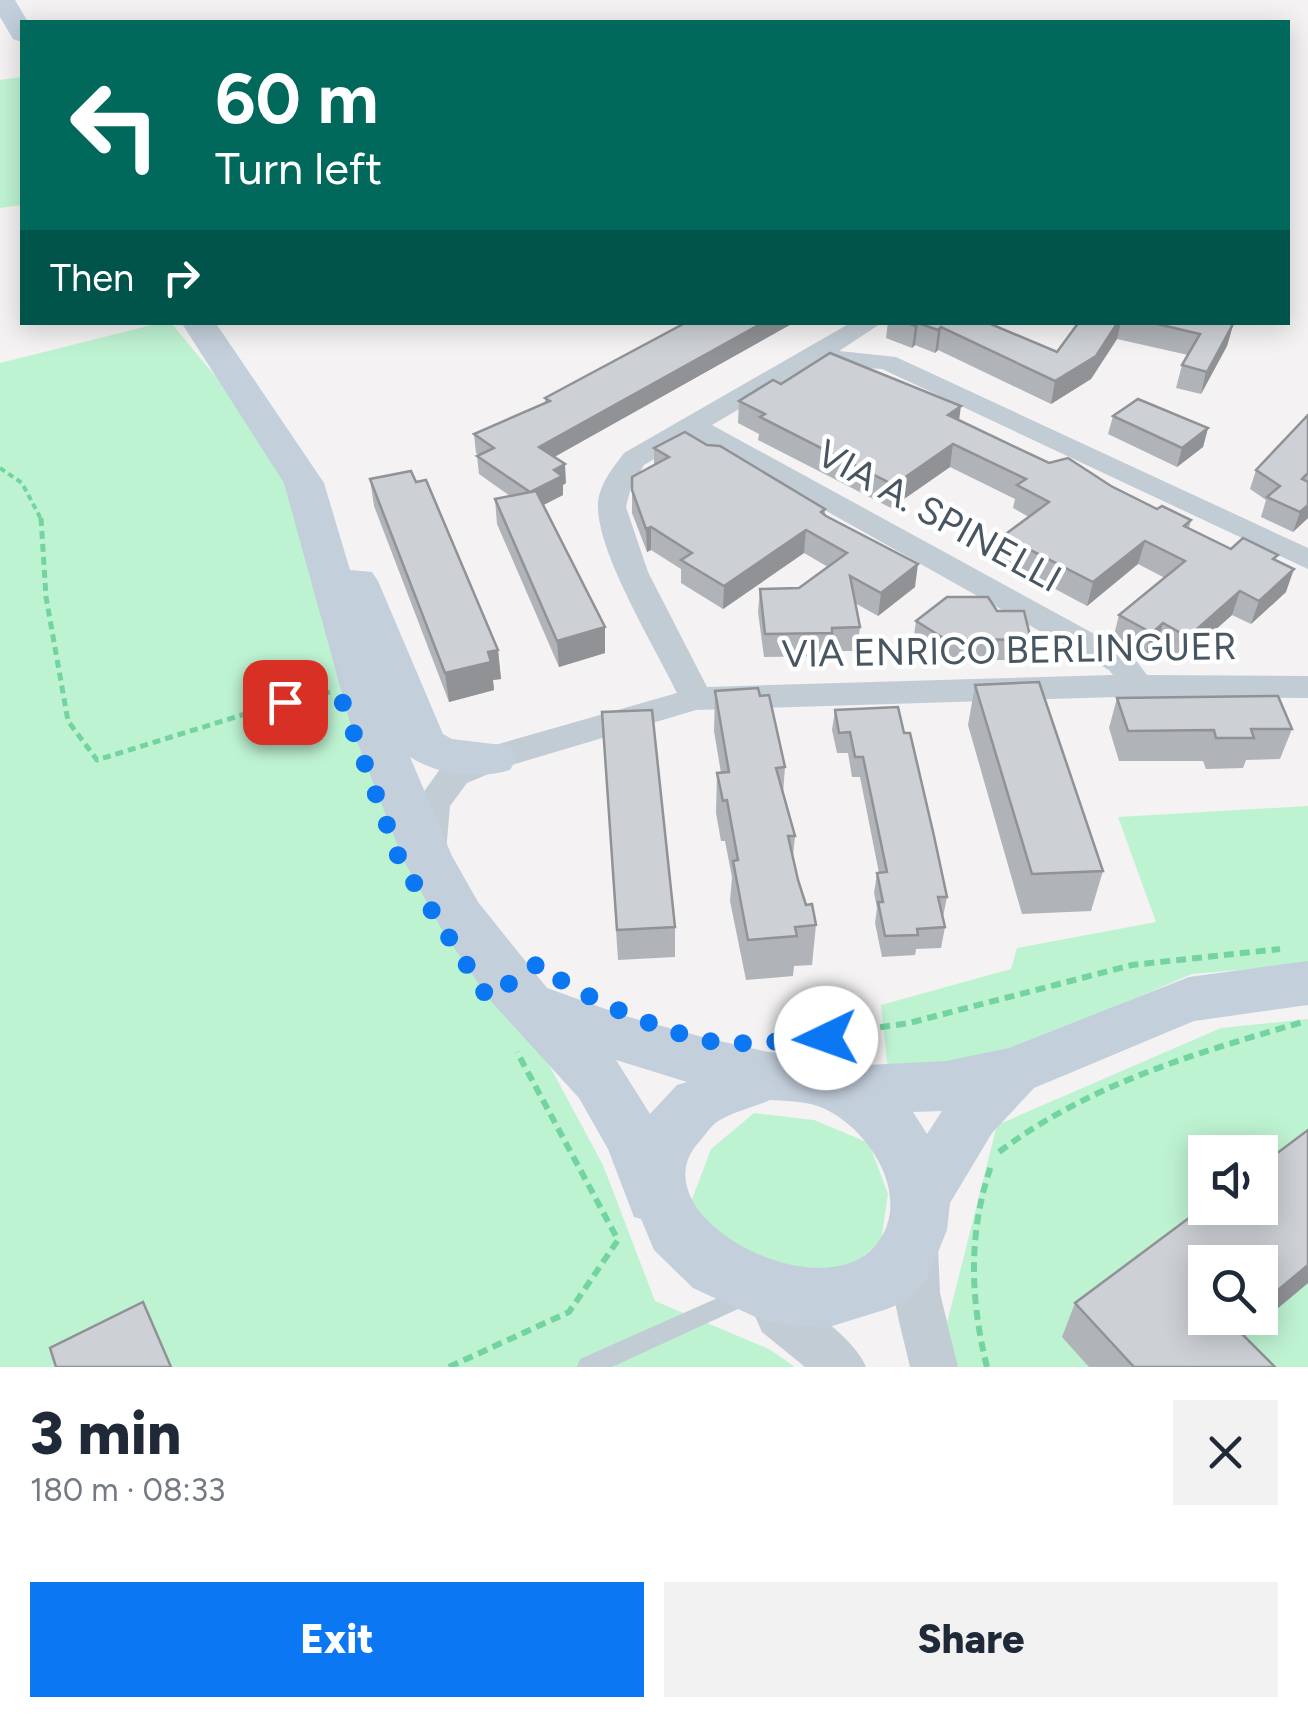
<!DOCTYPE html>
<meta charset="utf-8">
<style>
body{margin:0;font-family:Figtree,sans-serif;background:#f2f2f3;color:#1f2937;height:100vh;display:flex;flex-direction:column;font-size:38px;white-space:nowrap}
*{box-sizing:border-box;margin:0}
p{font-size:32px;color:#747a83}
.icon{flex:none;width:55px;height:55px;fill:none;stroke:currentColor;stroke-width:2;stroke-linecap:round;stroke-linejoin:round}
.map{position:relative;height:1367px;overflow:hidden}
.panel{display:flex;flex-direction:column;background:#fff;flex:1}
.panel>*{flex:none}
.hud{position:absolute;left:20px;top:20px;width:1270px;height:305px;border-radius:0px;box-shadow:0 5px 25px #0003;background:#00695c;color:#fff;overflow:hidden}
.fabs{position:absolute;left:1188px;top:1135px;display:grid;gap:20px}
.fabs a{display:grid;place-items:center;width:90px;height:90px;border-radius:0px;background:#fff;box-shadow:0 5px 25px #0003;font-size:50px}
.pin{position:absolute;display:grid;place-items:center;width:85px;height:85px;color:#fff;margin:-42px;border-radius:20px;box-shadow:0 5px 15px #0006}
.me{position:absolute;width:110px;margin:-55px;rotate:267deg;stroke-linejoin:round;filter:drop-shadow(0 0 8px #0008)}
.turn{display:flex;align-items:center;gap:35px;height:210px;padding:0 30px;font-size:45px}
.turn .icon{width:130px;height:130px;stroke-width:2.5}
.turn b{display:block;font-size:70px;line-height:85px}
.then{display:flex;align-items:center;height:95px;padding:0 30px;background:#0003;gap:20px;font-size:38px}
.round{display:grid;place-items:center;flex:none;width:105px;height:105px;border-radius:0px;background:#f2f2f3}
.overview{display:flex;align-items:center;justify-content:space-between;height:170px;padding:0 30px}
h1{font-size:60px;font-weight:800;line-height:75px}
.cta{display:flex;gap:20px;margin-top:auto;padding:20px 30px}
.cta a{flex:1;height:115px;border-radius:0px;background:#0c77f3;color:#fff;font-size:40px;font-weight:800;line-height:115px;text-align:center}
.cta a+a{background:#f2f2f3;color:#1f2937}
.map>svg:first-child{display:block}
</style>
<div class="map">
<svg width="1308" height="1367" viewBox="0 0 1308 1367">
<rect width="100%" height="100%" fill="#f4f2f2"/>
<g fill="#bef3d2" fill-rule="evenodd">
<polygon points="22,77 22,205 0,208 0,80"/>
<polygon points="160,323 171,323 304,483 369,713 501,976 603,1165 655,1301 769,1349 795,1367 0,1367 0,363"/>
<polygon points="1308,806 1308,964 1192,974 1007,1053 889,1080 881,1005 1011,969 1017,948 1156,922 1118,817"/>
<path d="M1308,1019V1367H958L944,1335L997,1125L1221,1028ZM1205,1152H1260V1208H1205ZM1205,1262H1260V1318H1205Z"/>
<polygon points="754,1113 814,1120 869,1143 888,1194 881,1241 842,1274 776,1282 720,1249 691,1202 711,1149"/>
</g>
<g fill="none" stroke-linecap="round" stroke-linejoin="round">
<polyline stroke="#73d4a2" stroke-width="4" stroke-dasharray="6 4" stroke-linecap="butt" points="0,468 22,483 42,521"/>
<polyline stroke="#73d4a2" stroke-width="5" stroke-dasharray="8 5" stroke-linecap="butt" points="41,518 46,597 68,721 97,760 271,706 330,692"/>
<g stroke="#73d4a2" stroke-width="6" stroke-dasharray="10 6" stroke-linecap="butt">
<polyline points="801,1039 909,1023 1132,965 1280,949"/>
<path d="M999,1152C1089,1084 1196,1053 1303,1022"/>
<polyline points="449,1367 569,1312 618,1240 517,1052"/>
<path d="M987,1367C970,1299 968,1233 991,1166"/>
</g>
<polygon fill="#c2ccd4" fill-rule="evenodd" points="731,1292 738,1295 742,1302 738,1309 612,1367 577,1367 580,1359"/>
<g fill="#c2ccd4" fill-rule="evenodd">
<path d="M852,322H883L839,351L896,357L1308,548V569L882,369L829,366L804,371L712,425L1131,654L1147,675L1308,676V698L1117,697L696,710L505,767L467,783L450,806L446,852L441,862L428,866L415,862L410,852L415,804L443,765L481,749L677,693C655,647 599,556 598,508C597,487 612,469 624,453ZM693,436L1109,670L1113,675L707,687L648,572L626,507L631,487L644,465Z"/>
<path d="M916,1227L932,1233L938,1248L940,1293L958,1367H910C901,1325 882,1274 900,1233Z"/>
<path d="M778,1294C809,1306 853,1337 866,1367H805L762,1332L755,1316L762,1300Z"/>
</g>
<g fill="#c3cfdb" fill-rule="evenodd">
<polygon points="0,0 15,0 28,22 22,22 22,42 13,39 0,17"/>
<path d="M181,322H215L324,483L350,570L372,572L378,581L443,734L452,739L510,746L517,758L510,770C477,780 439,775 410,757L452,856L478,902L547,988L625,1016L706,1038L768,1052L816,1056L847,1066L946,1061L1009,1048L1189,977L1308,961V1005L1194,1021L1034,1088L992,1133L950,1203L947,1230L928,1277L909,1300L887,1309L826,1328L766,1322L693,1288L654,1250L641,1219L634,1217L608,1149L579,1098L489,999L442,930L403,859L351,726L284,483ZM616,1060L687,1082L677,1085L650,1114ZM770,1100C787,1101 808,1101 823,1108C870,1129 915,1199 875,1246C818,1312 634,1214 699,1142C706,1134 712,1124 720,1120C735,1111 754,1107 770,1100ZM942,1111L927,1134L913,1112Z"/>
</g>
</g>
<g fill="#b0b4b8">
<polygon points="687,322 795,322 554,457 566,483 563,485 563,495 543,505 605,627 605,653 559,667 497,524 495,499 510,496 479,474 477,456 479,455 476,453 474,434 545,403 545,398"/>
<polygon points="888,322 986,322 1057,352 1079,322 1235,322 1233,325 1227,346 1201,394 1176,388 1182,365 1188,355 1117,339 1091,379 1051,404 938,350 935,353 915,345 912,348 886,338"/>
<polygon points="781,384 959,420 1049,463 1111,486 1157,509 1191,520 1189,528 1231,549 1276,560 1286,592 1251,624 1232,615 1181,660 1156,647 1145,656 1113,639 1119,615 1165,578 1138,564 1087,606 999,559 1003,536 1029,517 1013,508 1015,499 950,467 891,508 758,440 759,434 738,423 739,401"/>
<polygon points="1308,415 1308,518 1293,532 1261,517 1266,500 1250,489 1256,470"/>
<polygon points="1113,416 1208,428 1203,447 1177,467 1108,434"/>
<polygon points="707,445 825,509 825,515 915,587 878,616 855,603 860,627 857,651 830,651 830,656 764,657 758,612 760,589 799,588 828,567 804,553 723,609 681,583 681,569 651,550 647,552 632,513 632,477 654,465 654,448"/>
<polygon points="370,479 416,482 498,650 501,679 493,680 494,690 449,702 374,506"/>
<polygon points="997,611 1031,640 1027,660 942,660 913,642 916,621"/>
<polygon points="975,685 1103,871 1091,911 1022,914 968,725"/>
<polygon points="715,691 785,767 783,794 795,836 793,857 798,880 806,905 816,925 812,965 794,966 793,976 746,980 730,901 732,877 725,841 721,841 716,813 717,773 721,773 714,731"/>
<polygon points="1117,698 1292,729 1280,759 1246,760 1243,768 1206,769 1203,761 1119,761 1109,728"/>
<polygon points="898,707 947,897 943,917 945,927 941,948 916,949 915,955 882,957 875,923 877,908 874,893 877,873 879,873 860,777 852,777 848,753 837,753 832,730 835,710"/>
<polygon points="602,712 675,927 675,957 618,960"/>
<polygon points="1308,1130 1308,1283 1244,1336 1275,1367 1089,1367 1062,1337 1075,1303"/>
</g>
<g fill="#909296">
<polygon points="764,322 795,322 540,465 539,447"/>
<polygon points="1118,322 1121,322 1117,339 1091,379 1051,404 1055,381"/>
<polygon points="1217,322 1235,322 1233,325 1227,346 1201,394"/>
<polygon points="918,323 915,345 912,348 915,326"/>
<polygon points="941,327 938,350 935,353 938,330"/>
<polygon points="961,406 958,428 948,415"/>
<polygon points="1208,428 1203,447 1177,467 1182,448"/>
<polygon points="953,444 950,467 891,508 894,485"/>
<polygon points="565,464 566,483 563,485 563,495 532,511 530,492 554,470"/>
<polygon points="1308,505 1308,518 1293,532 1300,512"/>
<polygon points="651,527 651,550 647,552 646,529"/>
<polygon points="806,530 804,553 723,609 724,586"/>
<polygon points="1145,541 1138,564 1087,606 1093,582"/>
<polygon points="918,564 915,587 878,616 881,593"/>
<polygon points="1294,569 1286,592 1251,624 1259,601"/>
<polygon points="1240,591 1232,615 1181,660 1188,637"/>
<polygon points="1163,623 1156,647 1145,656 1152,633"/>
<polygon points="605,627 605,653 559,667 557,641"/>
<polygon points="498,650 501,679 493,680 494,690 449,702 445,673 488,652"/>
<polygon points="1308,1265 1308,1283 1216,1360 1234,1326 1244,1318 1260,1318 1260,1305"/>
</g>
<g fill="#cdd1d6" stroke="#909296" stroke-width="2.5">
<polygon points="687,322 764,322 539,447 565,464 554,470 562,476 530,492 477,456 494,448 474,434 550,401 545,398"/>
<polygon points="906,322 986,322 1057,352 1079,322 1118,322 1096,356 1055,381 941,327 938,330 918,323 915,326"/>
<polygon points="1149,322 1228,322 1233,324 1207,372 1182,365 1200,334"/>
<polygon points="830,353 961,406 948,415 1049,463 1068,458 1111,486 1157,509 1162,506 1191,520 1184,526 1231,549 1243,538 1278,555 1273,559 1294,569 1259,601 1240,591 1188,637 1163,623 1152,633 1119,615 1185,561 1145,541 1093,582 1003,536 1049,502 1017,485 1026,479 953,444 894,485 760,417 765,414 739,401 773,380 781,384"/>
<polygon points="1138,399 1208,428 1182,448 1113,416"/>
<polygon points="1308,415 1308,473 1302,479 1308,482 1308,505 1300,512 1267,497 1280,486 1256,470"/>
<polygon points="685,432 707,445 720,446 825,509 821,512 826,516 918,564 881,593 850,576 860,627 832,628 832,633 765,634 760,589 799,588 847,553 806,530 724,586 681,560 692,553 651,527 646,529 632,490 632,477 669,457 654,448"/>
<polygon points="411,471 416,482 426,480 498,650 488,652 491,662 445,673 370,479"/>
<polygon points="536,491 605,627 557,641 495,499"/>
<polygon points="947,597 988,597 997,611 1024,611 1031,640 945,639 916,621"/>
<polygon points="1039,682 1103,871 1032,874 975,685"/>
<polygon points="758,688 760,696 769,695 785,767 776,768 795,836 788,836 798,880 806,905 812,904 816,925 795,927 797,936 748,940 733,861 738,860 727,800 723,801 717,773 729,772 715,691"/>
<polygon points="1278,696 1292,729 1251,729 1254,738 1216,738 1214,730 1128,731 1117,698"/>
<polygon points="898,707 904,733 910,733 934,836 947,897 938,897 945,927 917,929 918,935 885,936 878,902 883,902 877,873 887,872 863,757 855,757 850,732 839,733 835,710"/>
<polygon points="652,710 675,927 617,930 602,712"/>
<polygon points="1308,1130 1308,1265 1260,1305 1260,1262 1205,1262 1205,1318 1244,1318 1234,1326 1275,1367 1134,1367 1075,1303 1205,1206 1260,1208 1260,1166"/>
<polygon points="143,1302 171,1367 56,1367 50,1348"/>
</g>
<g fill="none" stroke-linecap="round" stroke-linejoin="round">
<path stroke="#0c77f3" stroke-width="18" stroke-dasharray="0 32.4" d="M285,702L329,692L340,695L400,861L488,998L539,963C566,992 668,1034 709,1041C746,1047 789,1039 826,1038"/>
</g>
<g text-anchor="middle" stroke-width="9" stroke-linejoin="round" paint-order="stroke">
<g font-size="38" fill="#485661" stroke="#fff">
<text transform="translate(939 516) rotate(29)" y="13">VIA A. SPINELLI</text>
<text transform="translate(1009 650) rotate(-1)" y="13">VIA ENRICO BERLINGUER</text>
</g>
</g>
</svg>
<div class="fabs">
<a><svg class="icon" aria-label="sound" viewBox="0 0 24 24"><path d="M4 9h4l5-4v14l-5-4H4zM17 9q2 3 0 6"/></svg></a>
<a><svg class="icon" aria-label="search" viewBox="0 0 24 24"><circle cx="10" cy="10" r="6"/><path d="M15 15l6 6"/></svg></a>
</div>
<div class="pin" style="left:285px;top:702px;background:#d93025"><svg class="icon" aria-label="arrive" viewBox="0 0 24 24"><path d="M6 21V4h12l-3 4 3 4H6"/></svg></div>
<svg class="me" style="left:826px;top:1038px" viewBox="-20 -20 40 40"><circle r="19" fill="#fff"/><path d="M0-13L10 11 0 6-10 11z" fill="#0c77f3"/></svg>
<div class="hud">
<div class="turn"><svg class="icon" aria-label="left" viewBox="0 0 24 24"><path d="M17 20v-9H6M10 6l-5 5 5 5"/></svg><div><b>60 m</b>Turn left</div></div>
<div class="then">Then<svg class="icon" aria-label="right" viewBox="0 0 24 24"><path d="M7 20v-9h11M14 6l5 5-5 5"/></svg></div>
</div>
</div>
<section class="panel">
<div class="overview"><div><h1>3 min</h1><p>180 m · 08:33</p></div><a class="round"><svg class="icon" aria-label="close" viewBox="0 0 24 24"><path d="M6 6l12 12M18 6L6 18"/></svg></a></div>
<div class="cta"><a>Exit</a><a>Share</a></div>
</section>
